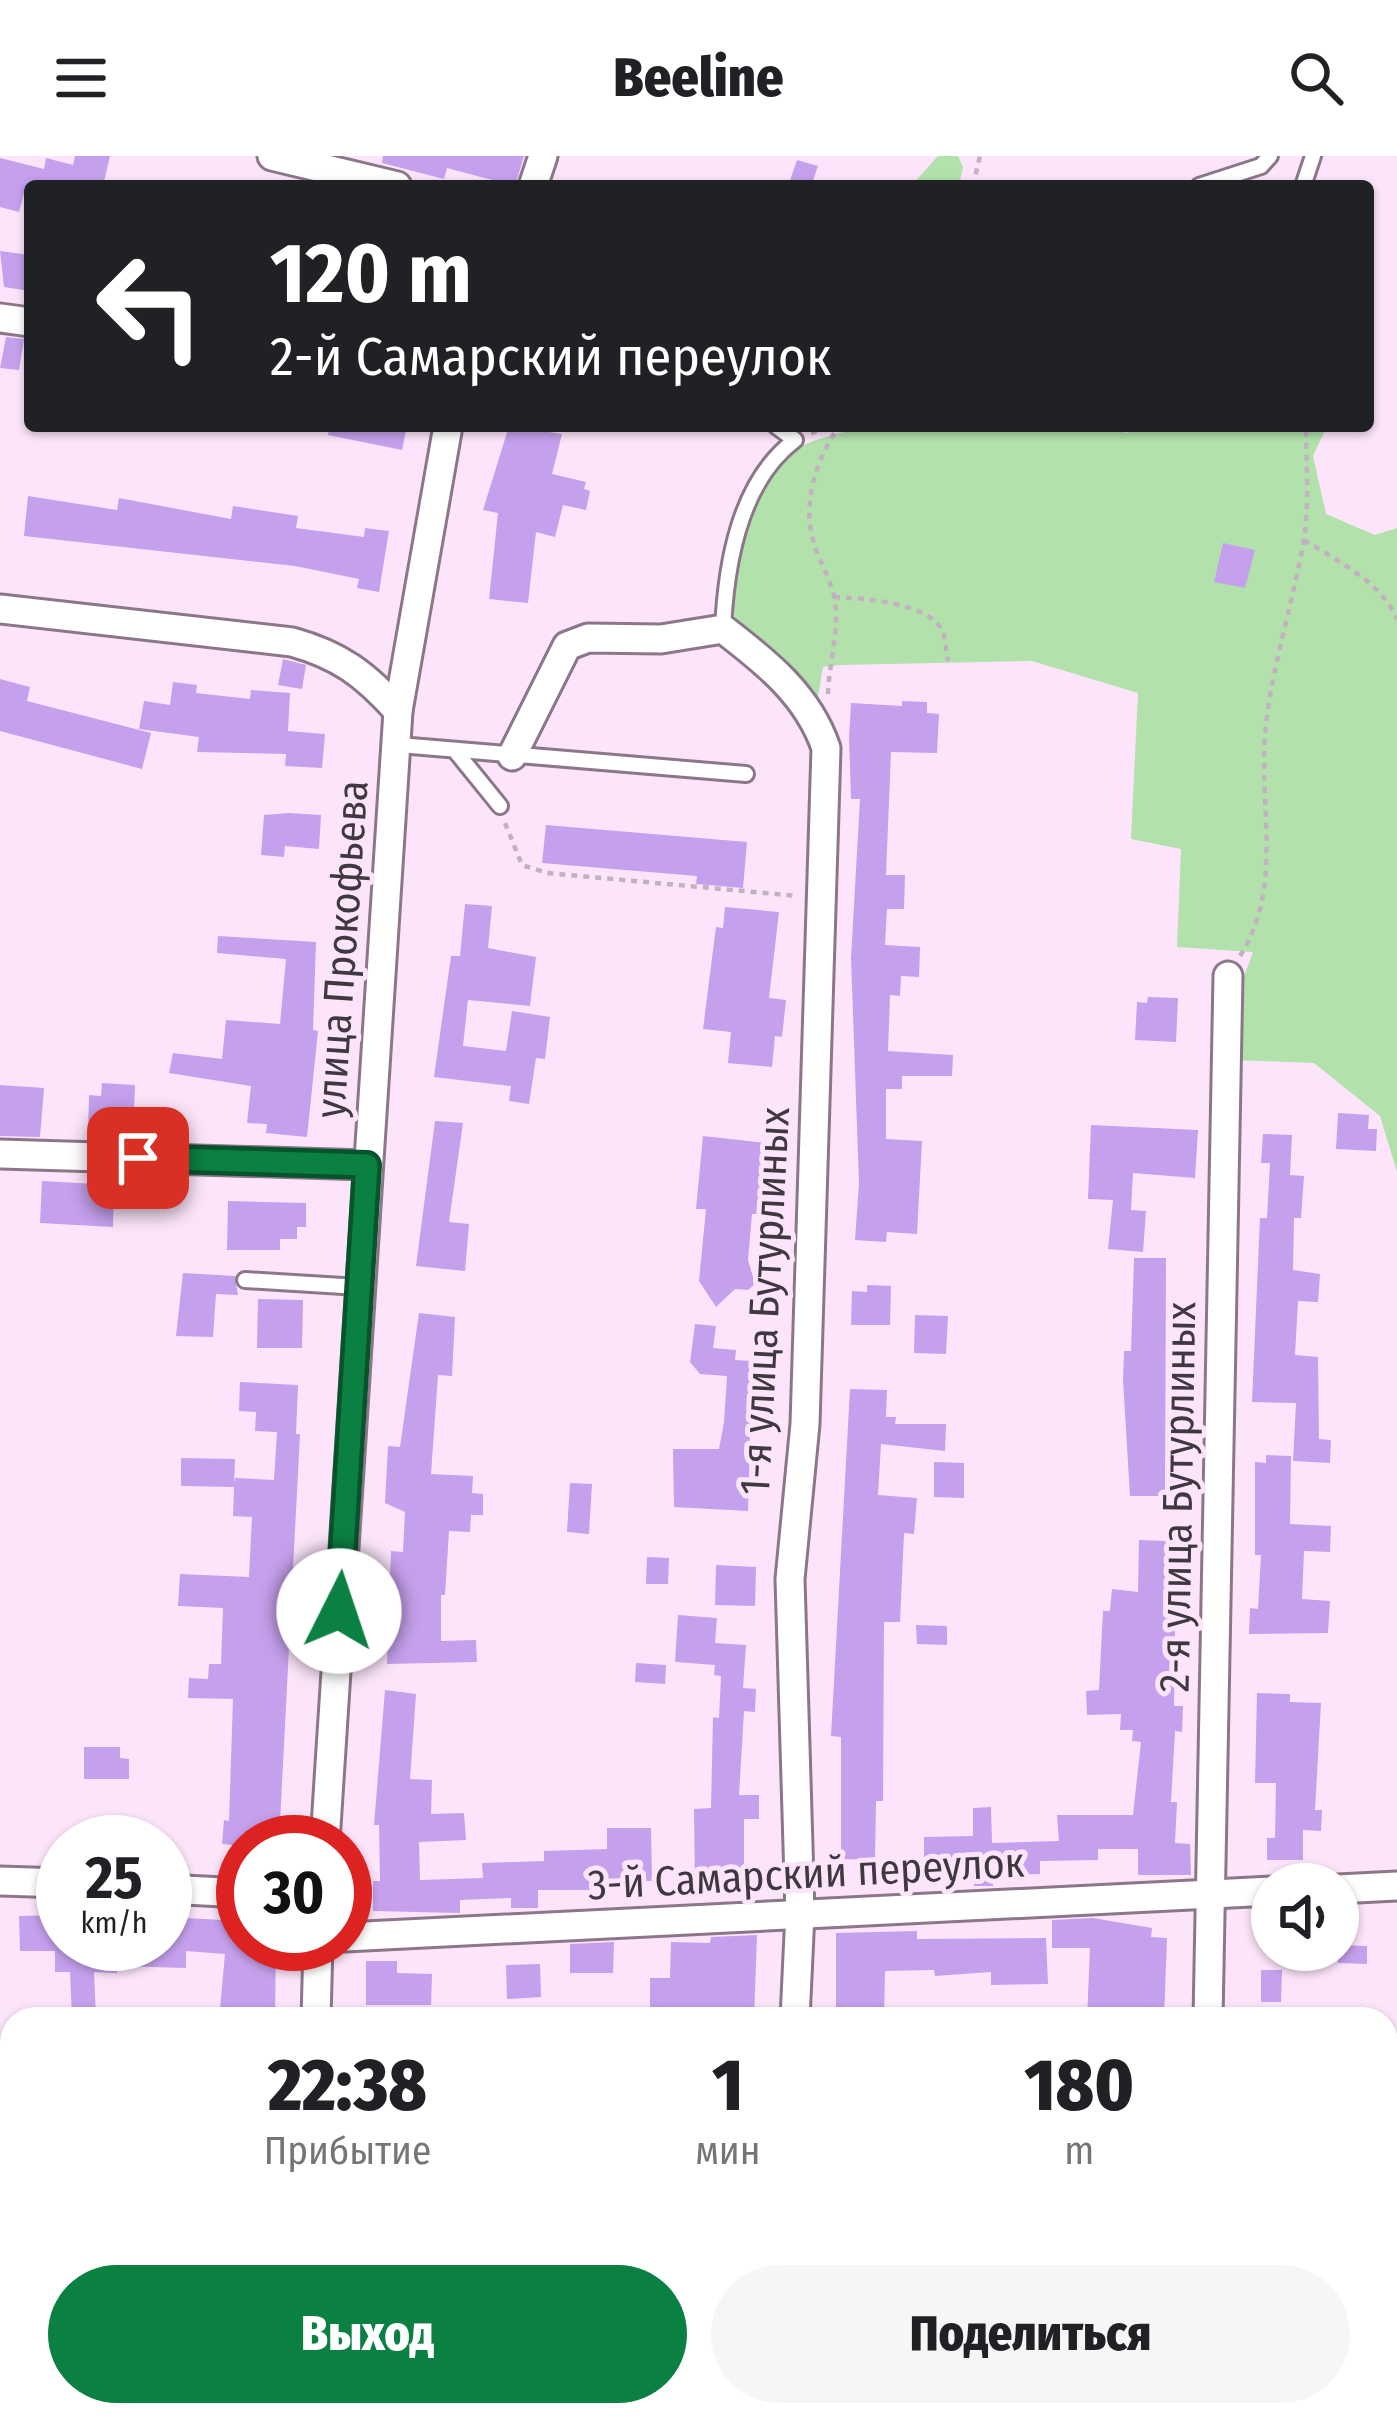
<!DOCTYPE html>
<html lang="ru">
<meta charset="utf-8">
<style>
body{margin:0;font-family:"Fira Sans Condensed",sans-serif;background:#f6f6f6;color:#202124;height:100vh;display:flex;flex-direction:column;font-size:45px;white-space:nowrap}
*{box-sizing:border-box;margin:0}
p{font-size:39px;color:#757577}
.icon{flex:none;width:66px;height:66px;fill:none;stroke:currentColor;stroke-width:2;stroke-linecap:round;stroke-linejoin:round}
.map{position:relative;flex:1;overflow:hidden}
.drawer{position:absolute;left:0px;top:1851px;width:1398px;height:420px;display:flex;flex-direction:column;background:#fff;border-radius:36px 36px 0 0;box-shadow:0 3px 9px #0004}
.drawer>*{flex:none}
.top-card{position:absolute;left:24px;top:24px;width:1350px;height:252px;border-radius:12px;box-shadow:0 3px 9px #0004;background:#202124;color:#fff;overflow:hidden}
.fabs{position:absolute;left:1251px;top:1707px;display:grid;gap:24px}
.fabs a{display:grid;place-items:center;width:108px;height:108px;border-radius:50%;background:#fff;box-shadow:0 3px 9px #0004;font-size:60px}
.speed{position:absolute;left:36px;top:1659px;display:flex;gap:24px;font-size:60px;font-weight:700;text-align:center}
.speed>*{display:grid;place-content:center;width:156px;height:156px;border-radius:50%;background:#fff;box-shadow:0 3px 9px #0004;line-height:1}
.speed small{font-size:30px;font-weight:400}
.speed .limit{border:18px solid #d22;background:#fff;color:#111}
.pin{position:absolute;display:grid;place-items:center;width:102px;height:102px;color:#fff;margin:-51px;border-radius:24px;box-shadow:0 6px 18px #0006}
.me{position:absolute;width:132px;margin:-66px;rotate:4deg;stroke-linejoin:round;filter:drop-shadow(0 0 9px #0008)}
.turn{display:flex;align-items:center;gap:42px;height:252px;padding:0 48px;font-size:54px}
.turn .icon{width:156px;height:156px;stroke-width:2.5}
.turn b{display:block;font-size:84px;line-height:102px}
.eta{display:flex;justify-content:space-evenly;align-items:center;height:204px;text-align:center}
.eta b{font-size:72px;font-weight:800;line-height:84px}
.button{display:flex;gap:24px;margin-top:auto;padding:24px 48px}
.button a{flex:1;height:138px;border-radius:72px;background:#0b8043;color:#fff;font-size:48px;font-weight:800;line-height:138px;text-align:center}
.button a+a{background:#f6f6f6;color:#202124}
header{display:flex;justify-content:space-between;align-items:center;height:156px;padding:0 48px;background:#fff;font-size:54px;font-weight:800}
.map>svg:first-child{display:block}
</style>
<header><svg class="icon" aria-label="menu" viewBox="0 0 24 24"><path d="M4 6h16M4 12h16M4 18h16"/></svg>Beeline<svg class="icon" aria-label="search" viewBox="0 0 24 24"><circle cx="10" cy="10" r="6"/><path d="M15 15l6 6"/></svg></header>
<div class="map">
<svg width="1397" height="2271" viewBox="0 0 1397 2271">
<rect width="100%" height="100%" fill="#fce5fa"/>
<g fill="#b2e1ac">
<polygon points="938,0 958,0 963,11 959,30 911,30"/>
<path d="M867,270H1101L1127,277L1142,270H1327L1313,300L1326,358L1375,379L1397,372V1016L1380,960L1314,907L1234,904V848L1253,796L1177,791L1181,693L1131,683L1138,537L1032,505L840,509L823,511L817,547L738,471C720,433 755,336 782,305C801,283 840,278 867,270Z"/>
</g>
<g fill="#c5a0ec">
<polygon points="75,0 110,0 103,30 26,30 19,56 0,51 0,2 44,13 46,2 73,9"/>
<polygon points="383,0 524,0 515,30 447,12 444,23 382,7"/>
<polygon points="797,4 818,10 811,30 788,30"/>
<polygon points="0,95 30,99 30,135 4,131"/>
<polygon points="6,181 24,183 19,214 0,212"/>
<polygon points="329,270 407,270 402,294 328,279"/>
<polygon points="509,270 562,278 552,318 586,326 584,333 590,335 586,354 563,349 555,381 536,376 528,447 489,443 498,357 483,354"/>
<polygon points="28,340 117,354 119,342 231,363 233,350 298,360 296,372 364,381 365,372 389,375 379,436 357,432 359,423 295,410 24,380"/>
<polygon points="1223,387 1255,394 1245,432 1214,426"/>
<polygon points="283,503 306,509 302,533 278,529"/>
<polygon points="0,523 30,531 27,545 151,577 142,613 0,575"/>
<polygon points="173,526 197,529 196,537 250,543 251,534 290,537 288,575 325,578 322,612 285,610 286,598 197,596 199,581 139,573 144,545 170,549"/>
<polygon points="902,545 927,546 927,557 939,558 937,597 891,596 886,719 905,719 904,753 887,753 885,789 920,791 919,821 901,820 900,840 890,839 888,895 953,899 952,920 902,920 902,933 886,933 886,983 922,985 917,1078 887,1076 886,1086 855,1084 859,1027 851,802 860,643 851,643 849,582 851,547 902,550"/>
<polygon points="289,657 321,659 319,693 285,690 284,701 261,699 264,659"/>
<polygon points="546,669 747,686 743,732 696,728 697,720 542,707"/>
<polygon points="465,748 492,750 488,792 536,801 530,850 468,844 463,890 506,895 512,855 550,861 545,903 536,902 529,948 509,945 511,930 434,921 451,800 460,800"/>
<polygon points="725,751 779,756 769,842 786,844 782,881 775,880 772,911 728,907 731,876 703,873 716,771 723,772"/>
<polygon points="218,780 316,786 313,874 318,875 307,981 266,977 267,968 247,967 251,930 169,917 173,897 222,903 226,864 280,868 286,803 217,797"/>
<polygon points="1148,841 1178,842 1176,886 1135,884 1137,846 1147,847"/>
<polygon points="102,927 135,929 133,978 88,976 89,939 101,940"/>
<polygon points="0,929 44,932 40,981 0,980"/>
<polygon points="1338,957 1369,959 1368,973 1377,973 1376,995 1336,993"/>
<polygon points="435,965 463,967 449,1066 469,1068 465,1115 416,1110"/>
<polygon points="1091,969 1198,974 1195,1022 1133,1017 1131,1054 1146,1055 1143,1096 1108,1093 1113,1044 1088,1043"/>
<polygon points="1263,978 1292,979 1290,1019 1304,1020 1301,1062 1294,1062 1293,1114 1320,1118 1318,1146 1298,1145 1295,1199 1318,1201 1319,1283 1331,1284 1330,1307 1293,1305 1296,1247 1252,1246 1260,1062 1267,1062 1270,1007 1261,1007"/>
<polygon points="703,980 767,987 762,1058 752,1058 748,1104 755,1128 748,1134 735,1133 716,1151 699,1125 706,1053 696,1053"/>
<polygon points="42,1025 114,1029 113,1071 40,1067"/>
<polygon points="228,1045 306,1047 306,1071 297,1071 297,1083 280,1083 280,1094 227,1094"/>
<polygon points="1134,1102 1166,1102 1165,1340 1130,1340 1123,1224 1124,1195 1131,1195"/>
<polygon points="183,1117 235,1120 238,1139 216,1138 213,1181 176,1180"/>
<polygon points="867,1129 891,1130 890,1169 851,1169 852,1135 867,1136"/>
<polygon points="258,1143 303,1144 302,1192 257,1192"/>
<polygon points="419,1157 455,1161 452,1220 438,1219 431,1318 473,1320 472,1337 483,1338 483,1359 471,1359 470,1376 449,1375 445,1439 441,1439 441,1485 476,1484 477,1506 387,1508 391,1395 403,1396 405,1356 385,1347 388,1290 400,1291"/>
<polygon points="915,1159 948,1160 946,1198 914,1197"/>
<polygon points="695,1168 716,1170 713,1192 736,1194 735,1204 752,1205 748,1355 674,1351 673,1293 719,1293 724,1266 727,1220 700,1218 690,1206"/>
<polygon points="240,1226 298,1229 296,1278 300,1278 279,1686 243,1690 222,1688 224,1664 229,1665 233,1543 188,1542 189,1522 208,1523 209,1508 221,1508 223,1452 178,1450 180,1418 249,1421 252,1361 233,1360 234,1331 181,1330 181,1302 235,1303 234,1329 235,1322 274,1324 277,1276 255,1275 256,1256 239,1255"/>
<polygon points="850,1233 887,1234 886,1261 896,1261 895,1268 946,1268 945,1295 881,1288 878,1339 917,1342 914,1378 904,1377 900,1466 884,1466 883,1645 876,1645 875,1704 841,1703 841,1581 831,1580"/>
<polygon points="1266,1299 1291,1300 1290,1368 1331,1370 1330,1396 1304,1395 1302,1443 1330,1445 1328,1477 1249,1478 1250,1452 1258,1453 1261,1399 1255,1399 1255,1306 1266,1307"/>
<polygon points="934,1306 964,1307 964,1342 934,1341"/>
<polygon points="570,1327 592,1328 589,1378 567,1376"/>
<polygon points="1139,1384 1192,1386 1191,1405 1176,1404 1174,1550 1183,1550 1182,1576 1175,1575 1171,1646 1177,1646 1175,1687 1190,1688 1191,1719 1138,1719 1138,1693 1098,1693 1098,1704 1040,1705 1040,1718 993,1719 993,1730 974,1730 974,1718 924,1719 924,1681 973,1680 973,1652 991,1651 992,1687 1059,1685 1057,1659 1133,1659 1141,1586 1132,1585 1133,1574 1120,1574 1121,1558 1087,1559 1086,1535 1099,1534 1103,1455 1110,1455 1112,1433 1138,1436"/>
<polygon points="647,1401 669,1402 668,1428 646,1428"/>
<polygon points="716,1409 756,1411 755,1450 715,1449"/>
<polygon points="678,1459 717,1462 715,1487 746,1489 743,1532 756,1533 755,1556 744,1555 739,1639 759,1639 759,1663 744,1663 744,1717 714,1718 714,1729 695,1729 694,1653 711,1652 713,1561 719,1562 721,1520 714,1519 715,1509 675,1506"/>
<polygon points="916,1469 947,1470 947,1489 917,1488"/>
<polygon points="636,1507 666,1509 665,1528 635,1526"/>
<polygon points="385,1534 416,1538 410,1623 432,1624 431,1658 464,1657 466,1684 419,1686 420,1724 483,1722 482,1707 544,1705 544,1695 607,1693 607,1672 651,1672 652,1725 595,1725 596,1734 538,1734 538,1752 511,1752 511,1742 460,1744 460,1757 373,1755 373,1725 380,1725 379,1669 374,1669"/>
<polygon points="1257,1537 1290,1538 1290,1546 1321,1547 1315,1654 1322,1654 1321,1675 1303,1674 1303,1704 1267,1704 1267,1682 1275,1682 1276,1627 1255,1627"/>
<polygon points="84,1591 120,1591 120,1602 129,1603 129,1623 84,1623"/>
<polygon points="165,1751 186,1752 185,1762 243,1765 243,1788 276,1790 275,1863 219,1863 225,1798 186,1795 186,1812 117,1810 117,1817 94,1816 96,1863 72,1863 70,1816 55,1816 55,1795 20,1795 19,1760 63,1759 63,1788 165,1788"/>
<polygon points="1093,1762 1152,1772 1151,1781 1167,1782 1164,1863 1087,1863 1090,1792 1052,1792 1052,1764"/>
<polygon points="917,1775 917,1783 1046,1782 1048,1828 991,1829 991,1816 935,1820 934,1814 885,1815 884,1863 836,1862 836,1777"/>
<polygon points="757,1779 754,1863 660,1863 660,1851 650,1852 650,1822 670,1822 671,1786 710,1787 711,1781"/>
<polygon points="614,1786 613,1817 570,1817 570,1788"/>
<polygon points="1338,1789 1367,1790 1367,1808 1338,1807"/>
<polygon points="366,1805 397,1805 397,1817 432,1818 431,1849 366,1849"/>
<polygon points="540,1808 541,1841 507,1843 506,1809"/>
<polygon points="1261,1814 1282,1814 1281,1846 1261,1846"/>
</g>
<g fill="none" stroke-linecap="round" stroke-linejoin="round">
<g stroke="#8b7789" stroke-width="20">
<g id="lane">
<polyline points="1199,30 1261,10 1270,0"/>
<polyline points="1303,30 1313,0"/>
<path d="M723,473C726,408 739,326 795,284L776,270"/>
<polyline points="399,589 746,618"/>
<polyline points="457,597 500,650"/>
<polyline points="245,1124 359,1131"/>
</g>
</g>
<g stroke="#8b7789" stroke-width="33">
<g id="street">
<polyline points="272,0 397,30"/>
<polyline points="533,30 543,0"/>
<polyline points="0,162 30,166"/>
<path d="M0,453L292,486C339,499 365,518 398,555"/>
<path d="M512,600L567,490L588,482L661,483L723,473C766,506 808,539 826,592L805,1268L790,1423L800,1757L795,1863"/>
<polyline points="0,998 367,1009"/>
<polyline points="325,1686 398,555 448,270"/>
<polyline points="0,1725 63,1727"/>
<polyline points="165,1733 243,1737"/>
<polyline points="1338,1733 1397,1730"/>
<polyline points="345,1781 1272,1735"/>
<polyline points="316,1863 318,1788"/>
<polyline points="1208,1863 1228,820"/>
<polyline points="1276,2259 1283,2271"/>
<polyline points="305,2271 305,2259"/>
<polyline points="777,2271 778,2259"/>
</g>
</g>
<g stroke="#c3b1c2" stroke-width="4.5" stroke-dasharray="6 6" stroke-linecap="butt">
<polyline points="973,30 980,0"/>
<polyline points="811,277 834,270"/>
<path d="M1304,384C1339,406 1380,425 1397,463"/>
<path d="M834,441C861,442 930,446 943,476C946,484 946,496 948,505"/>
<path d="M828,538C829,507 839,477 835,445C831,422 819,406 813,384C802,344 818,301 839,270"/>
<polyline points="505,667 522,709 547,717 798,740"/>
<path d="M1240,800C1285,729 1257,647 1266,568C1273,508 1292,449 1303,389C1310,351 1306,309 1306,270"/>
</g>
<use href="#lane" stroke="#fff" stroke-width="14"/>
<use href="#street" stroke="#fff" stroke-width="27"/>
</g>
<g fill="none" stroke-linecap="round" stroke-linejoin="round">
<g stroke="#07532c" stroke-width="30">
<polyline id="route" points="138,1002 367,1009 339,1455"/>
</g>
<use href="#route" stroke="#0b8043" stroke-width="21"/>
</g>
<g text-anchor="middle" stroke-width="10" stroke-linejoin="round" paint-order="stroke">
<g font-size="42" fill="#403840" stroke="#fce5fa">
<text transform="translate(341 793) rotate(-86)" y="15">улица Прокофьева</text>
<text transform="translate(764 1145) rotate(-87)" y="15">1-я улица Бутурлиных</text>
<text transform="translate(1177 1341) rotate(-89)" y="15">2-я улица Бутурлиных</text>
<text transform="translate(806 1717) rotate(-3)" y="15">3-й Самарский переулок</text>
</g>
</g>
</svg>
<div class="fabs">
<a><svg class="icon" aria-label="sound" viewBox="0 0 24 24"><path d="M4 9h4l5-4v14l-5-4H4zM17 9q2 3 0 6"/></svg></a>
</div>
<div class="speed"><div>25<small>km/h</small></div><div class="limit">30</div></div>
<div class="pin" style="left:138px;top:1002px;background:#d93025"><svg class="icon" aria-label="arrive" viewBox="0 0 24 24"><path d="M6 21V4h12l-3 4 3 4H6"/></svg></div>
<svg class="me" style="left:339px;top:1455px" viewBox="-20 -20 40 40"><circle r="19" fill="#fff"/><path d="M0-13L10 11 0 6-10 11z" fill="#0b8043"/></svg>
<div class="top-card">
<div class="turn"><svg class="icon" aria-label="left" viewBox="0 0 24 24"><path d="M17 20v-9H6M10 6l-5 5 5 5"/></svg><div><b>120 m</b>2-й Самарский переулок</div></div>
</div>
<section class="drawer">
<div class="eta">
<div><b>22:38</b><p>Прибытие</p></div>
<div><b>1</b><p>мин</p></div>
<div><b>180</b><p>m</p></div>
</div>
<div class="button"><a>Выход</a><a>Поделиться</a></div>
</section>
</div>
